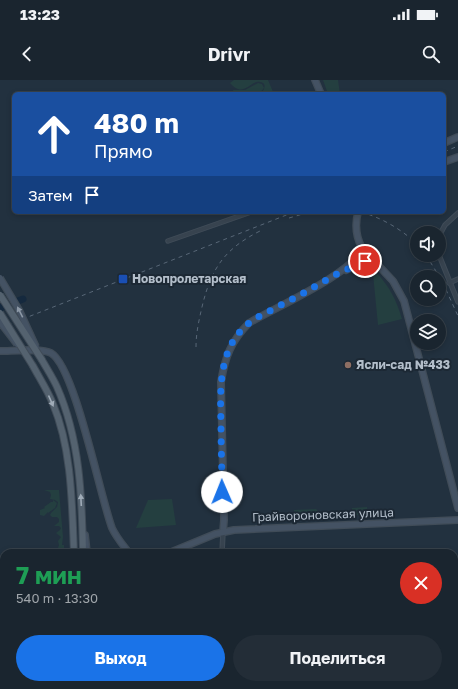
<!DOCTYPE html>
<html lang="ru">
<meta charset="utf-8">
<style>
body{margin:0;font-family:"Golos Text",sans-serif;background:#232d37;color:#f1f3f6;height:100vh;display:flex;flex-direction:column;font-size:15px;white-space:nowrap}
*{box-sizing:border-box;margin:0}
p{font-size:13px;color:#9fa5aa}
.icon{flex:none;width:22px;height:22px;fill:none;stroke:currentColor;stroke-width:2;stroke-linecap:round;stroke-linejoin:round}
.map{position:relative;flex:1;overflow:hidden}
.details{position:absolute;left:0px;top:469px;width:458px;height:140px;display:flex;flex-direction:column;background:#1a252f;border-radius:12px 12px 0 0;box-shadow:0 2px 6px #0003,0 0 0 1px #38424b}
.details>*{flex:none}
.top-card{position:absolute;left:12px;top:12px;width:434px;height:122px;border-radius:6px;box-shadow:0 2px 6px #0003,0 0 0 1px #38424b;background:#1a4fa0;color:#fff;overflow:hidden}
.controls{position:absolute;left:410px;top:146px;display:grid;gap:8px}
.controls a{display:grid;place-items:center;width:36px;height:36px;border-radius:50%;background:#1a252f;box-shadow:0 2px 6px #0003,0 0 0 1px #38424b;font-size:20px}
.pin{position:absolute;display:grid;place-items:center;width:34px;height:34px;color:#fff;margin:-17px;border:2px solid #fff;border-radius:50%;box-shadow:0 1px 4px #0007}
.me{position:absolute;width:44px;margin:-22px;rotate:359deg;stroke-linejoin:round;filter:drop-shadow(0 0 3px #0008)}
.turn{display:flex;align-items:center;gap:14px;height:84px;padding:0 16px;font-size:18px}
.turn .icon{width:52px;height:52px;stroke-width:2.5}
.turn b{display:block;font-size:28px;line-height:34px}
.then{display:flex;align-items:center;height:38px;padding:0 16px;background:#0003;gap:8px;font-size:15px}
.round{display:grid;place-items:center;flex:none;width:42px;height:42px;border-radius:21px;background:#232d37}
.head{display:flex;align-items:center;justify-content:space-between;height:68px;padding:0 16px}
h1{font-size:24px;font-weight:700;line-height:30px;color:#1e9e55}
.action{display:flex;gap:8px;margin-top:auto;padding:8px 16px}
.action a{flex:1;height:46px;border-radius:24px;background:#1a73e8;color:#fff;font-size:16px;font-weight:700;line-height:46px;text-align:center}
.action a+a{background:#232d37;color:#f1f3f6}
.status{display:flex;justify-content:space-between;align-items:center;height:28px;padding:0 20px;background:#1a252f;direction:ltr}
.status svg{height:11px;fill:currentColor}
header{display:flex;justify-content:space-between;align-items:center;height:52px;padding:0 16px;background:#1a252f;font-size:18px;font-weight:700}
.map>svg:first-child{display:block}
</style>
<div class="status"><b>13:23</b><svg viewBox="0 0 49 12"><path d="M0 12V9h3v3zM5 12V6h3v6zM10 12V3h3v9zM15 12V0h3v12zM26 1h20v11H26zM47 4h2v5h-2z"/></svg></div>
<header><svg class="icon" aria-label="back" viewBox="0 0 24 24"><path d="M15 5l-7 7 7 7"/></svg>Drivr<svg class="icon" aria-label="search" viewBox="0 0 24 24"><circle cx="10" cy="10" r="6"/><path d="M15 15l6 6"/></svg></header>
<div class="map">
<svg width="458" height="609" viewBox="0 0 458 609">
<rect width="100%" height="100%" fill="#22313f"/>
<g fill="#243f40">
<path d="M234,0H268L274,14H260C264,11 268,3 260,2C250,0 244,19 230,3Z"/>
<polygon points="323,0 338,0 340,14 328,14"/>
<path d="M258,3L262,4L264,8C259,17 243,14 234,14L233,10H245Z"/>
<path d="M377,193C390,208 396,219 402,239L378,245L373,194Z"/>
<polygon points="44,410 59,410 63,457 62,465 64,465 64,473 59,473 58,468 59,465 58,461 61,457 56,453 60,450 61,448 59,446 54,446 59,442 59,439 57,437 52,437 50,435 51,433 57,427 58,422 55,420 50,419 51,415 50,412"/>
<polygon points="172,419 176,445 136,448 148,420"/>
<polygon points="53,420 57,423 55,428 48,433 48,432 44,436 40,435 40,430 45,428 44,427 51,422 53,422"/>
<polygon points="367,427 368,435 352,435 352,428"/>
<polygon points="316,429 320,433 320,438 295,439 294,430"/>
</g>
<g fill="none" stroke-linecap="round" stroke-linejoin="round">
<polyline stroke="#15293e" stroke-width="7" points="0,228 23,219"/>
<g stroke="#404c58" stroke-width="5.5">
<g id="street">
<polyline points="439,156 445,145 458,133"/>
<polyline points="168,161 251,132"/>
<polyline points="439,175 458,222"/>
<polyline points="449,203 458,199"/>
<polyline points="222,473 223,452"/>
</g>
</g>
<g stroke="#404c58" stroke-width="8">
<g id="secondary">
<polyline points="315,0 321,14"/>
<polyline points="444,63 458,57"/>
<polyline points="444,82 458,77"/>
<polyline points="362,168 393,201 404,221 458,428"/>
<polyline points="346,190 364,182 373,180"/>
<path d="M0,271C12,271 42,268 51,273C75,287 100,416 112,448C116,457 123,465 129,473"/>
<path d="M223,452L224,440L221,302C225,277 231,261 249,243C272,229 356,192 362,168C356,157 355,144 358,132"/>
<polyline points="85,455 87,473"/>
<polyline points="169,473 215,454 234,450 458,440"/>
<polyline points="0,507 4,513"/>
<polyline points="8,609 9,605"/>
</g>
</g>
<g stroke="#404c58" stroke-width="8">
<g id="primary">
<path d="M42,280C47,289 53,298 57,307C80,359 82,417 83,473"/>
<path d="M33,286C40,299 48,311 53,324C72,369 72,425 74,473"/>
<polyline points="71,609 71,605"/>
<polyline points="79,609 80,605"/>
</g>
</g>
<use href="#street" stroke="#37434f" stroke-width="3.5"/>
<use href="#secondary" stroke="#445263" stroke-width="5.5"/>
<use href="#primary" stroke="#54626f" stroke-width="6"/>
<g stroke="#586777" stroke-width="1" stroke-dasharray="4 4" stroke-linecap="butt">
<polyline points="444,72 458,66"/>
<path d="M361,132C382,138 401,149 417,164"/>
<polyline points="289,138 310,132"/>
<polyline points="426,175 442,201 458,236"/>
<polyline points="0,248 294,132"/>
<path d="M196,267C196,253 199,240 202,227C211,189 224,169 260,151"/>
</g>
<g stroke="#404c58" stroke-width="8" stroke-linecap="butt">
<g id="secondary-bridge">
<polyline points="0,198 19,230 36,267"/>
<polyline points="0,242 17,264"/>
</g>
</g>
<g stroke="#404c58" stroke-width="8" stroke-linecap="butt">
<g id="primary-bridge">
<polyline points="0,215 42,280"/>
<polyline points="0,233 33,286"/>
</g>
</g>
<use href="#secondary-bridge" stroke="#445263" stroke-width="5.5"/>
<use href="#primary-bridge" stroke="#54626f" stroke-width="6"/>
</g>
<defs><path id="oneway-solid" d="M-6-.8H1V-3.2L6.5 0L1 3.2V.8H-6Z"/></defs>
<use fill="#8c98a6" href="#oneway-solid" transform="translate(20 232) rotate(-117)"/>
<g fill="#a0acb8">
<use href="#oneway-solid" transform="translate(51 321) rotate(66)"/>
<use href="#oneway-solid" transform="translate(81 420) rotate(-93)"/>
</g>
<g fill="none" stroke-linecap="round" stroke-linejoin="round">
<path stroke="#1a73e8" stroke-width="7" stroke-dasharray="0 12.6" d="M222,412C222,390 221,367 221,344C220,305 218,262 256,238L302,214L335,195L365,181"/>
</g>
<rect fill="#1a4fb4" stroke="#1c2834" stroke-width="1.5" x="118" y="194" width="10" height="10" rx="2"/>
<circle fill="#8d6e63" stroke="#1c2834" stroke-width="1.5" cx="348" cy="285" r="4"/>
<g text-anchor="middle" stroke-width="4" stroke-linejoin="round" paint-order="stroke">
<g font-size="12" font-weight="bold" fill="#b3beca" stroke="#1c2834" text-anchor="start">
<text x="132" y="203">Новопролетарская</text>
<text x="356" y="289">Ясли-сад №433</text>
</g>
<g font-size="12" fill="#b3beca" stroke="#1c2834">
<text transform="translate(323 435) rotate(-2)" y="4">Грайвороновская улица</text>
</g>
</g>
</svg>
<div class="controls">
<a><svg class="icon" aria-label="sound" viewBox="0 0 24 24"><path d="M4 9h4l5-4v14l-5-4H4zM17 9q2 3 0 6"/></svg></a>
<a><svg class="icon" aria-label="search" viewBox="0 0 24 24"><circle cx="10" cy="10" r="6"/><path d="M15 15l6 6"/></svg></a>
<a><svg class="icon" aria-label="layers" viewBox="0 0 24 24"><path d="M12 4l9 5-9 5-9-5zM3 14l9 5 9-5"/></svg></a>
</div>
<div class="pin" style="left:365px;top:181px;background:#d93025"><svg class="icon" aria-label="arrive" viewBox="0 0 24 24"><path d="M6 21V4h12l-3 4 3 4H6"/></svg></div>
<svg class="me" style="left:222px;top:412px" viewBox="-20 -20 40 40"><circle r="19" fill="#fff"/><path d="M0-13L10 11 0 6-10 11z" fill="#1a73e8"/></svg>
<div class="top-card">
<div class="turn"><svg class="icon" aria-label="ahead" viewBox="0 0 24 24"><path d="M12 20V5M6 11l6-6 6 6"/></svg><div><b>480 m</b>Прямо</div></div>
<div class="then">Затем<svg class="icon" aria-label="arrive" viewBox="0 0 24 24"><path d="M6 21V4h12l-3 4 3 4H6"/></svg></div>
</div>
<section class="details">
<div class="head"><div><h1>7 мин</h1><p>540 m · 13:30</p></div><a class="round" style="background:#d93025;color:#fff"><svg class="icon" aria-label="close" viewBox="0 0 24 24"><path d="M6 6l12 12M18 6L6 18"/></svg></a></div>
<div class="action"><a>Выход</a><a>Поделиться</a></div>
</section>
</div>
